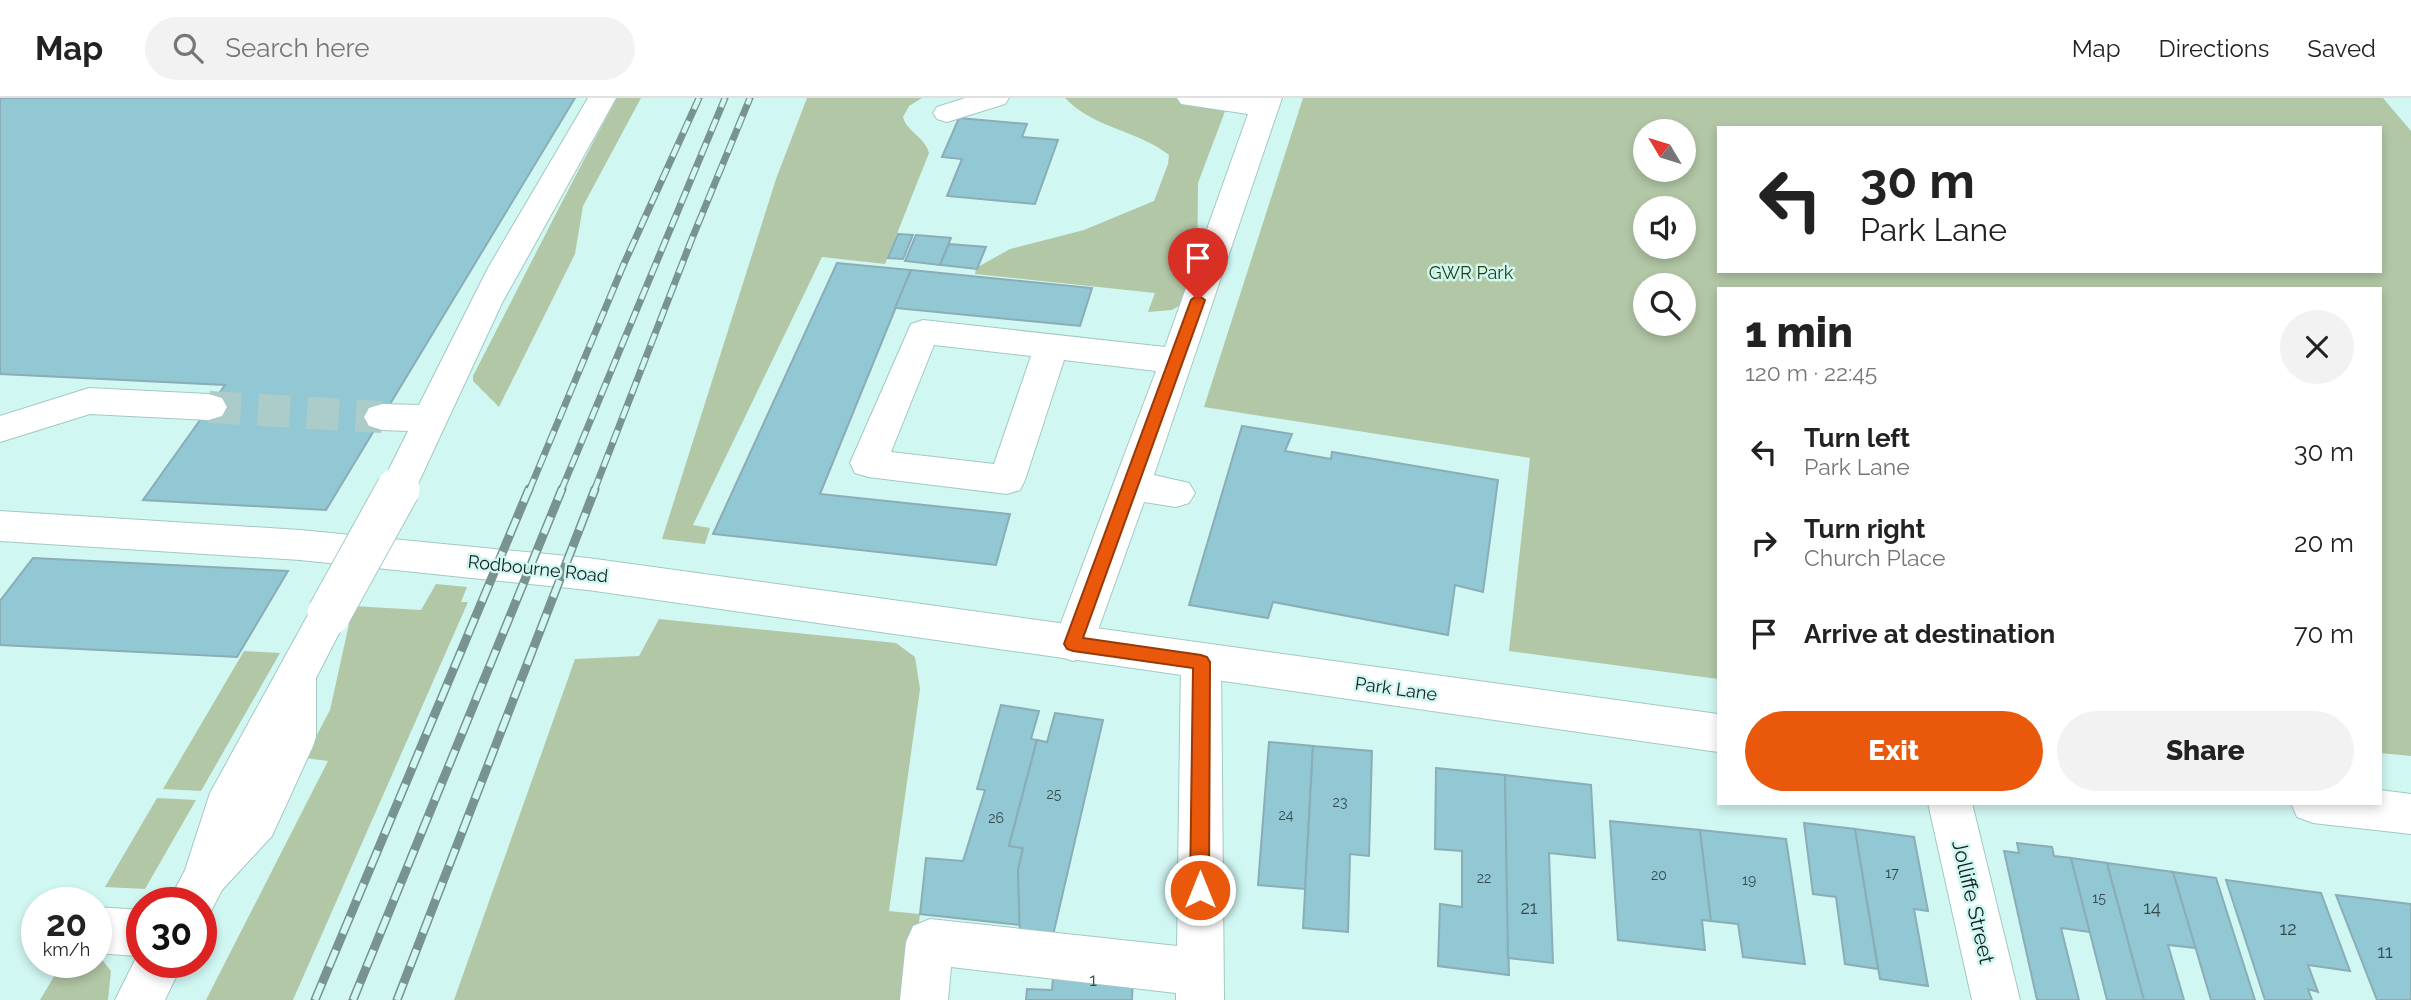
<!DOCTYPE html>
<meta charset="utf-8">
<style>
body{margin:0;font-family:Raleway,sans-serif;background:#f2f2f2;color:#222;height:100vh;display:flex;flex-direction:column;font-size:26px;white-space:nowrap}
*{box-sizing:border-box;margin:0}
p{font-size:23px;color:#767676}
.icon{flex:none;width:38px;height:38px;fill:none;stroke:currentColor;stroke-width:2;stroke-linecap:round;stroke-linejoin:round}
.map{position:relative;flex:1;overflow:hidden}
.details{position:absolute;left:1717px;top:189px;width:665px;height:518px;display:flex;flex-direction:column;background:#fff;border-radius:0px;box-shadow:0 4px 10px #0003}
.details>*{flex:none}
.guide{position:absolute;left:1717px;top:28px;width:665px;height:147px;border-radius:0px;box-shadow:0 4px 10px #0003;background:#fff;color:#222;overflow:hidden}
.needle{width:46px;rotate:308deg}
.controls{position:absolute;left:1633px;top:21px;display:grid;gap:14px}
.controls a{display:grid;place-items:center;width:63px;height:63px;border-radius:50%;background:#fff;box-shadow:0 4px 10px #0003;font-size:35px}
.speed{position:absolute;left:21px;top:789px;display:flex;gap:14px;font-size:35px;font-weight:700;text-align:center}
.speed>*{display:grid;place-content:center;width:91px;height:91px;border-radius:50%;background:#fff;box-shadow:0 4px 10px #0003;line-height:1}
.speed small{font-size:18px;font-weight:400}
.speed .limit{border:10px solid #d22;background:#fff;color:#111}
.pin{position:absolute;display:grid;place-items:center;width:60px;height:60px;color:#fff;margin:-72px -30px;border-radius:50% 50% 50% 0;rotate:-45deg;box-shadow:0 0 7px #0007}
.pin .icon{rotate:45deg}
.me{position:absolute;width:77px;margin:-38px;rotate:0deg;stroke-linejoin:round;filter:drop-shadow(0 0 5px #0008)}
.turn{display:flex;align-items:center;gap:24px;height:147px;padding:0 28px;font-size:32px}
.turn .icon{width:91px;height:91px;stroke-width:2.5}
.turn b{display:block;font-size:49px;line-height:60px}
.round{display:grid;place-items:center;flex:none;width:74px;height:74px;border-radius:37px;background:#f2f2f2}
.headline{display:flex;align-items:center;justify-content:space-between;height:119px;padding:0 28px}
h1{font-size:42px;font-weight:800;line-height:52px}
.button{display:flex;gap:14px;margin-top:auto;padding:14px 28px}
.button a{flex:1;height:80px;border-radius:42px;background:#ea580c;color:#fff;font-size:28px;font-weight:800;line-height:80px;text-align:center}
.button a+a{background:#f2f2f2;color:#222}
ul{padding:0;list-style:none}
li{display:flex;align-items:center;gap:21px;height:91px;padding:0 28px}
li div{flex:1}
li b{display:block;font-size:26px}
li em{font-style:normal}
header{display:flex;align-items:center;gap:42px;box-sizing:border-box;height:98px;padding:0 35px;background:#fff;border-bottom:2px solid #e0e0e0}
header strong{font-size:33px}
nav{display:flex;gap:38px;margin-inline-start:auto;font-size:24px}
.search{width:490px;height:63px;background:#f2f2f2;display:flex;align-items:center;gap:18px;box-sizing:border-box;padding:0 24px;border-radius:38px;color:#767676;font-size:26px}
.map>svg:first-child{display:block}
</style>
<header>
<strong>Map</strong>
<div class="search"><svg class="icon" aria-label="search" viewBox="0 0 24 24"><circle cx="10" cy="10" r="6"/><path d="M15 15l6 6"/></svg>Search here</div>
<nav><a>Map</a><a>Directions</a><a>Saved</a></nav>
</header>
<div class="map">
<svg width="2411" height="902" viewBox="0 0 2411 902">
<rect width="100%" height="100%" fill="#d1f7f3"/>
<g fill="#b2c7a6" fill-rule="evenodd">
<path d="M617,0H641L583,108L575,156L499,309L473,283V278C521,185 567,92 617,0Z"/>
<path d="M807,0H922L909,8L903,19C907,34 925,39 929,55L885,166L822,159L693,427L710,430L705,446L662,441L776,81Z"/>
<path d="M1065,0H1230L1198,85L1197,183L1182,206L1172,212L1148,214L1155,195L975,176L976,170L1010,151L1084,132L1154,103L1168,66L1169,57C1137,32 1093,30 1065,0Z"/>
<path d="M1303,0H2383L2411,33V658L2380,655V191H1718V581L1509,553L1530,360L1204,309ZM1718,30H2380V173H1718ZM1645,33H1684V72H1645ZM1645,110H1684V149H1645ZM1645,187H1684V226H1645Z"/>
<polygon points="436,486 467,489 461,504 468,504 293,902 206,902 328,663 305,660 330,612 353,508 421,512"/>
<polygon points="659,521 896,545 915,559 920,591 889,813 920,816 909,902 454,902 575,561 639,558"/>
<polygon points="244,553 280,555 201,693 163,691"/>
<polygon points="157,700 196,702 145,791 105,789"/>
<polygon points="96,854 111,873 108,902 40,902 62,865 96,864"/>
</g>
<g fill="#92c7d4" stroke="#8aadb6" stroke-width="2">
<polygon points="0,0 575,0 326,412 143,402 225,287 0,276"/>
<polygon points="959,20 1027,26 1022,39 1058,42 1035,106 947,98 962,61 942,59"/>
<polygon points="898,136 913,137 903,161 888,160"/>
<polygon points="916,137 951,140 940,167 905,163"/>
<polygon points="949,146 986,149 977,171 940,167"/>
<polygon points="837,165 911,172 820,396 1010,416 996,467 713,436"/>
<polygon points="911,172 1092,190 1080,228 895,210"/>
<polygon points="1242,328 1292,336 1285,353 1331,361 1332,354 1498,382 1483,494 1455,487 1448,537 1273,504 1268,520 1189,507"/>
<polygon points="33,460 288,473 237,559 0,547 0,503"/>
<polygon points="1001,607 1039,613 1031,641 1037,642 1009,748 1023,750 1018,772 1020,827 920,816 926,760 963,763 985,692 977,691"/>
<polygon points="1055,615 1103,622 1051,846 1020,843 1018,772 1023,750 1009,748 1037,642 1047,644"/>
<polygon points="1269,644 1313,648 1305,791 1258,787"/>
<polygon points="1313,648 1372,653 1369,758 1350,756 1348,834 1303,830"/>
<polygon points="1436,670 1505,677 1509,877 1438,868 1440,806 1462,809 1462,753 1435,751"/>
<polygon points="1505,677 1591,687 1595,760 1549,755 1553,865 1508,860"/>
<polygon points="1610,723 1700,732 1711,823 1702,822 1705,852 1618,842"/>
<polygon points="1804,725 1855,731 1878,871 1845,866 1836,799 1813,796"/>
<polygon points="1855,731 1914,739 1928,813 1914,811 1928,888 1880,881"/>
<polygon points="1700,732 1786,741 1805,866 1743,859 1738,826 1711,823"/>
<polygon points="2017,745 2052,749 2054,758 2071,760 2090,834 2061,830 2079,902 2037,902 2004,753 2019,755"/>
<polygon points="2071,760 2107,765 2144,902 2107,902"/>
<polygon points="2107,765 2173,774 2196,850 2168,847 2184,902 2144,902"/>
<polygon points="2173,774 2216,780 2255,902 2211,902"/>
<polygon points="2226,782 2321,795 2350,873 2308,867 2318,894 2308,891 2312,902 2265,902"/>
<polygon points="2336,797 2411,806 2411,902 2377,902"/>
<polygon points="1054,864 1133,874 1132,902 1026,902 1027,891 1052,892"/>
</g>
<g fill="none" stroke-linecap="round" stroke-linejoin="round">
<polyline stroke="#abccc9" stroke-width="32" stroke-dasharray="32 17" stroke-linecap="butt" points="209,309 382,319"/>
<g stroke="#a3c8c4" stroke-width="2">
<g id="minor">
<polygon points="588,0 616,0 502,205 411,401 398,405 385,401 379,391 408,333 382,332 369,328 364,319 369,310 382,306 419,307 488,170"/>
<polygon points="965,0 1009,0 1005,6 947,24 937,21 933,15 937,9"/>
<path d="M1177,0H1282L1154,377L1189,385L1195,395L1189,405L1176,409L1144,404L1093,546L1087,558L1073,563L1059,558L1053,546L1156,273L1064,262L1025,382L1020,392L1007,396L868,379L855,375L850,365L911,226L923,222L1165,249L1248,16L1181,6ZM934,247L1031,258L994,366L891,354Z"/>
<polygon points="89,290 209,296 222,300 227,309 222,318 209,322 90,316 0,344 0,318"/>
<polygon points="329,499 343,504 349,516 316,580 316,639 313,648 272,738 222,792 207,821 201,823 201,805 168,805 185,772 210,695 315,504"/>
<polygon points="1201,547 1215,552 1221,564 1224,902 1176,902 1176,895 951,869 948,902 900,902 906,844 913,828 930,821 1177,848 1181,564 1187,552"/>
<polygon points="1928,705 1972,705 2020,902 1972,902"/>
<polygon points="96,809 142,812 142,864 183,864 165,902 115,902 137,858 96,855"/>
</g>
</g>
<g stroke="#a3c8c4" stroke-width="2">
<g id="major">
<polygon points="0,413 300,432 588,460 1718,616 1718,654 588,492 300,462 0,443"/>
<polygon points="2380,692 2411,696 2411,736 2313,725 2297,719 2291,705 2380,705"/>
</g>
</g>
<use href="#minor" fill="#fff" fill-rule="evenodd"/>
<use href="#major" fill="#fff" fill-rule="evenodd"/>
<g stroke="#789390" stroke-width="7">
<g id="rail-far1">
<polyline points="529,393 623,168 699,0"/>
<polyline points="561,393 725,0"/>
<polyline points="594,393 691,143 750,0"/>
</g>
</g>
<g stroke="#789390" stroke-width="9">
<g id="rail">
<polyline points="315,902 529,391"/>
<polyline points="353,902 562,391"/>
<polyline points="397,902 595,391"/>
</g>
</g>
<use href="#rail-far1" stroke="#d1f7f3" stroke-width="4.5" stroke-dasharray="13" stroke-linecap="butt"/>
<use href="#rail" stroke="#d1f7f3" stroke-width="6" stroke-dasharray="18" stroke-linecap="butt"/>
<g stroke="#a3c8c4" stroke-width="45" stroke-linecap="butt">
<polyline id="minor-bridge" points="329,516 398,391"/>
</g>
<use href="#minor-bridge" stroke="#fff" stroke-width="43"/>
</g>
<polygon fill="#ea580c" stroke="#983908" stroke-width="2" points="1198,197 1205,202 1083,540 1201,557 1207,559 1210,564 1209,792 1207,799 1200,801 1193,799 1190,792 1193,570 1073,553 1067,551 1064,546 1191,202"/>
<g text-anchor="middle" stroke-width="5" stroke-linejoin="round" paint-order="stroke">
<g font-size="14" fill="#344b4e">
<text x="1054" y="701">25</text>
<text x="1340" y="709">23</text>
<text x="1286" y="722">24</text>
<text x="996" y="725">26</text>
<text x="1892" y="780">17</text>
<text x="1659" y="782">20</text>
<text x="1484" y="785">22</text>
<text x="1749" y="787">19</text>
<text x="2099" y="805">15</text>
</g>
<g font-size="18" fill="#23410b" stroke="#d1f7f3">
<text x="1471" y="181">GWR Park</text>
</g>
<g font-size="18" fill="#142221" stroke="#d1f7f3">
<text transform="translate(538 471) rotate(6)" y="6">Rodbourne Road</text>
<text transform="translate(1396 591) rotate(8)" y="6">Park Lane</text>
</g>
<g font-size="18" fill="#344b4e">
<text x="1529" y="816">21</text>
<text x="2152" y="816">14</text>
<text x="2288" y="837">12</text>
<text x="2385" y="860">11</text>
<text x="1093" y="888">1</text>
</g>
<g font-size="21" fill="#142221" stroke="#d1f7f3">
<text transform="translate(1973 804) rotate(77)" y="7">Jolliffe Street</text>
</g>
</g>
</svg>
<div class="controls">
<a><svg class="needle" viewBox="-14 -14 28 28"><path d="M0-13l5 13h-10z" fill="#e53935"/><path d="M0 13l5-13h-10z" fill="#767676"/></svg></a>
<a><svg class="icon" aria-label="sound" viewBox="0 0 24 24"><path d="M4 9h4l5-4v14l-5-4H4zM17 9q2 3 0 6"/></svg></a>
<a><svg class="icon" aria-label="search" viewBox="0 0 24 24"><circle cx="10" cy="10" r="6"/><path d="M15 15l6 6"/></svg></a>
</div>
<div class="speed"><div>20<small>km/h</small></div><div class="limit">30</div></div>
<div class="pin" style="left:1198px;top:202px;background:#d93025"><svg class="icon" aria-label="arrive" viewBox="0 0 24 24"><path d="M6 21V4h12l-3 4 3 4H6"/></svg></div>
<svg class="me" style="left:1200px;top:792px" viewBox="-20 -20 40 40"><circle r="17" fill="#ea580c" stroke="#fff" stroke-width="3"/><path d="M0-11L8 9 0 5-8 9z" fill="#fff"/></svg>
<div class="guide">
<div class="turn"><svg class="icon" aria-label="left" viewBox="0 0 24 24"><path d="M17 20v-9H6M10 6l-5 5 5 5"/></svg><div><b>30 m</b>Park Lane</div></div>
</div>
<section class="details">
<div class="headline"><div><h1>1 min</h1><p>120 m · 22:45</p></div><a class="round"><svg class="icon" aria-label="close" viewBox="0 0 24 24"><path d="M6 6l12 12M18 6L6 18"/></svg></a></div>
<ul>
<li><svg class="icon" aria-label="left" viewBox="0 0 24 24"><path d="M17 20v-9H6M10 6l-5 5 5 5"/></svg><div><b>Turn left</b><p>Park Lane</p></div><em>30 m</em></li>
<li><svg class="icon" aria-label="right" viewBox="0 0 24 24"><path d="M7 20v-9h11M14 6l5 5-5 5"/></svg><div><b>Turn right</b><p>Church Place</p></div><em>20 m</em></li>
<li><svg class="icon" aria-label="arrive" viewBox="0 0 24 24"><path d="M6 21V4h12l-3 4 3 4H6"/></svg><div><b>Arrive at destination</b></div><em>70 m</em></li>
</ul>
<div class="button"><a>Exit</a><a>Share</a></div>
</section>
</div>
